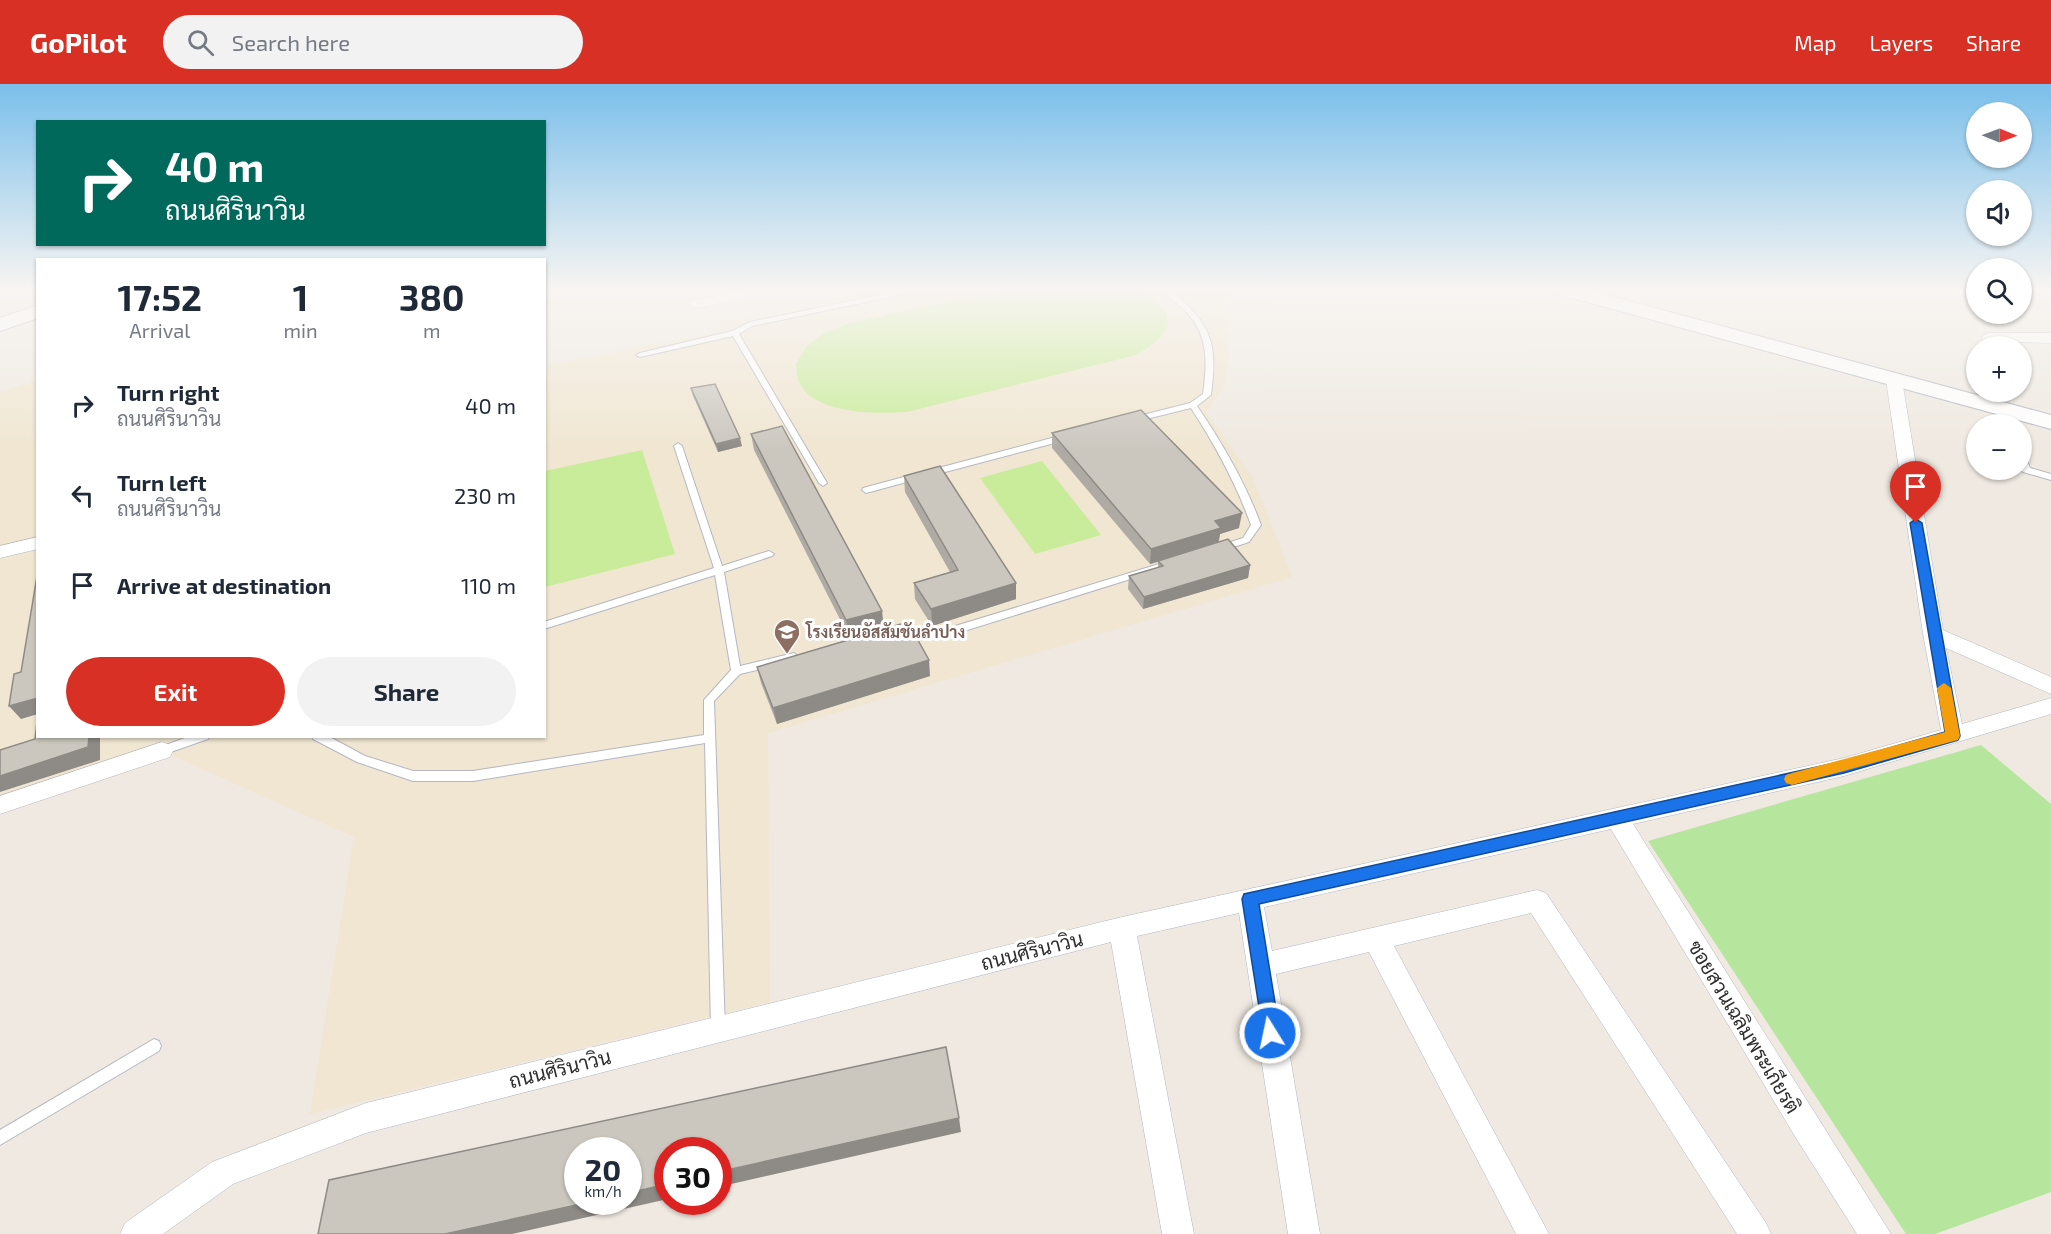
<!DOCTYPE html>
<meta charset="utf-8">
<style>
body{margin:0;font-family:"Exo 2",Sarabun,sans-serif;background:#f2f2f3;color:#1f2937;height:100vh;display:flex;flex-direction:column;font-size:22px;white-space:nowrap}
*{box-sizing:border-box;margin:0}
p{font-size:20px;color:#747a83}
.icon{flex:none;width:33px;height:33px;fill:none;stroke:currentColor;stroke-width:2;stroke-linecap:round;stroke-linejoin:round}
.map{position:relative;flex:1;overflow:hidden}
.side{position:absolute;left:36px;top:174px;width:510px;height:480px;display:flex;flex-direction:column;background:#fff;border-radius:0px;box-shadow:0 2px 4px #0004}
.side>*{flex:none}
.guide{position:absolute;left:36px;top:36px;width:510px;height:126px;border-radius:0px;box-shadow:0 2px 4px #0004;background:#00695c;color:#fff;overflow:hidden}
.needle{width:39px;rotate:91deg}
.tools{position:absolute;left:1966px;top:18px;display:grid;gap:12px}
.tools a{display:grid;place-items:center;width:66px;height:66px;border-radius:50%;background:#fff;box-shadow:0 2px 4px #0004;font-size:30px}
.speed{position:absolute;left:564px;top:1053px;display:flex;gap:12px;font-size:30px;font-weight:700;text-align:center}
.speed>*{display:grid;place-content:center;width:78px;height:78px;border-radius:50%;background:#fff;box-shadow:0 2px 4px #0004;line-height:1}
.speed small{font-size:15px;font-weight:400}
.speed .limit{border:9px solid #d22;background:#fff;color:#111}
.pin{position:absolute;display:grid;place-items:center;width:51px;height:51px;color:#fff;margin:-62px -26px;border-radius:50% 50% 50% 0;rotate:-45deg;box-shadow:0 0 6px #0007}
.pin .icon{rotate:45deg}
.me{position:absolute;width:66px;margin:-33px;rotate:350deg;stroke-linejoin:round;filter:drop-shadow(0 0 4px #0008)}
.turn{display:flex;align-items:center;gap:21px;height:126px;padding:0 30px;font-size:27px}
.turn .icon{width:78px;height:78px;stroke-width:2.5}
.turn b{display:block;font-size:42px;line-height:51px}
.eta{display:flex;justify-content:space-evenly;align-items:center;height:102px;text-align:center}
.eta b{font-size:36px;font-weight:700;line-height:42px}
.action{display:flex;gap:12px;margin-top:auto;padding:12px 30px}
.action a{flex:1;height:69px;border-radius:36px;background:#d93025;color:#fff;font-size:24px;font-weight:700;line-height:69px;text-align:center}
.action a+a{background:#f2f2f3;color:#1f2937}
ul{padding:0;list-style:none}
li{display:flex;align-items:center;gap:18px;height:90px;padding:0 30px}
li div{flex:1}
li b{display:block;font-size:22px}
li em{font-style:normal}
header{display:flex;align-items:center;gap:36px;box-sizing:border-box;height:84px;padding:0 30px;background:#d93025;color:#fff}
header strong{font-size:28px}
nav{display:flex;gap:33px;margin-inline-start:auto;font-size:21px}
.search{width:420px;height:54px;background:#f2f2f3;display:flex;align-items:center;gap:15px;box-sizing:border-box;padding:0 21px;border-radius:33px;color:#747a83;font-size:22px}
.map>svg:first-child{display:block}
</style>
<header>
<strong>GoPilot</strong>
<div class="search"><svg class="icon" aria-label="search" viewBox="0 0 24 24"><circle cx="10" cy="10" r="6"/><path d="M15 15l6 6"/></svg>Search here</div>
<nav><a>Map</a><a>Layers</a><a>Share</a></nav>
</header>
<div class="map">
<svg width="2051" height="1150" viewBox="0 0 2051 1150">
<rect width="100%" height="100%" fill="#efe9e1"/>
<polygon fill="#f0e6d1" points="876,206 1228,206 1225,217 1229,274 1223,304 1206,328 1253,394 1292,493 768,649 770,918 310,1030 354,753 162,667 0,723 0,307 37,297 38,652 544,652 545,282 724,246 720,238"/>
<polygon fill="#b6e59e" points="1981,661 2051,720 2051,1108 1935,1150 1906,1150 1648,757"/>
<g fill="#c9ec9a">
<path d="M1004,206H1141C1182,230 1173,250 1136,271L907,328C877,330 814,331 799,298C797,293 797,285 796,280L806,263L824,249L850,239Z"/>
<polygon points="642,366 675,470 545,503 545,387"/>
<polygon points="1042,377 1101,451 1035,470 980,394"/>
</g>
<g fill="none" stroke-linecap="round" stroke-linejoin="round">
<g stroke="#b4b7c1" stroke-width="2">
<g id="lane">
<polygon points="903,206 917,206 913,208 752,242 739,250 827,399 823,402 819,399 733,252 640,273 636,271 640,269 732,247 750,238"/>
<path d="M1163,206C1173,206 1179,213 1186,220C1216,248 1216,272 1211,311L1197,322C1223,360 1245,398 1261,441L1249,458L1218,468L1215,467L1213,465L1215,463L1243,454L1251,441C1236,399 1215,361 1191,324L1134,338L1130,336L1131,334L1190,319L1203,310C1207,280 1209,252 1187,229C1179,221 1170,214 1163,206Z"/>
<polygon points="1063,351 1067,354 1066,356 930,392 926,389 927,387"/>
<polygon points="678,359 682,362 722,482 769,467 774,470 772,472 724,488 740,582 794,569 799,573 794,577 740,590 714,617 725,945 723,950 718,952 713,950 711,945 705,659 473,697 413,697 357,678 313,655 312,652 328,652 365,672 413,687 473,687 704,651 704,616 731,586 715,491 544,545 544,538 714,484 674,362"/>
<polygon points="2022,371 2026,374 2030,384 2051,390 2051,396 2023,388 2021,386"/>
<polygon points="915,390 918,391 918,395 866,409 862,406 863,404"/>
<polygon points="1169,477 1172,478 1174,480 1172,482 942,554 914,549 899,550 894,546 895,544 909,542 942,546"/>
<polygon points="190,652 209,652 208,655 162,671 158,670 156,667 158,664"/>
<polygon points="154,955 159,957 161,962 159,967 0,1061 0,1046"/>
</g>
</g>
<g stroke="#b4b7c1" stroke-width="1">
<g id="street">
<polygon points="745,206 772,206 765,210 696,224 689,220 691,217"/>
<polygon points="1989,249 2051,249 2051,259 1984,257 1981,254 1984,251"/>
<polygon points="1894,291 1902,296 1943,546 2051,593 2051,610 1946,564 1962,640 2051,614 2051,630 1844,692 1633,740 1891,1150 1857,1150 1796,1054 1611,745 1264,823 1272,867 1537,806 1546,809 1766,1139 1771,1150 1737,1150 1531,829 1394,862 1549,1150 1516,1150 1369,868 1276,890 1320,1150 1288,1150 1239,829 1137,852 1194,1150 1162,1150 1111,858 366,1049 233,1100 163,1150 120,1150 125,1139 212,1078 366,1019 1122,833 1844,674 1941,646 1923,550 1886,296"/>
<polygon points="38,453 38,465 0,474 0,462"/>
<polygon points="162,658 170,661 173,667 170,673 0,730 0,712"/>
</g>
</g>
<g stroke="#b4b7c1" stroke-width="2">
<g id="secondary">
<polygon points="1555,206 1588,206 2051,331 2051,345 1558,210"/>
<polygon points="38,221 38,234 0,247 0,234"/>
</g>
</g>
<use href="#lane" fill="#fff" fill-rule="evenodd"/>
<use href="#street" fill="#fff" fill-rule="evenodd"/>
<use href="#secondary" fill="#fff" fill-rule="evenodd"/>
</g>
<g fill="#afaba4">
<polygon points="691,304 742,362 718,368 693,312"/>
<polygon points="1052,349 1239,444 1220,450 1219,458 1250,481 1248,494 1143,525 1128,505 1129,492 1158,484 1158,478 1150,480 1052,364"/>
<polygon points="751,350 884,540 891,543 930,592 777,640 761,599 757,583 853,554 852,552 849,553 754,366"/>
<polygon points="904,392 1016,499 1016,515 932,542 915,515 914,499 950,488 905,408"/>
</g>
<g fill="#8e8b86">
<polygon points="740,354 742,362 718,368 716,360"/>
<polygon points="1242,429 1239,444 1220,450 1218,459 1150,480 1151,465 1215,437"/>
<polygon points="1250,481 1248,494 1143,525 1144,513"/>
<polygon points="1016,499 1016,515 932,542 931,525"/>
<polygon points="882,527 884,544 852,548 852,552 849,553 846,536"/>
<polygon points="929,576 930,592 777,640 773,624"/>
<polygon points="38,614 38,630 21,635 9,622"/>
<polygon points="89,652 100,652 100,676 0,708 0,692"/>
<polygon points="959,1034 961,1048 718,1103 718,1088"/>
<polygon points="668,1100 668,1115 512,1150 445,1150 590,1118 628,1118 628,1109"/>
</g>
<g fill="#cbc7bf" stroke="#8e8b86" stroke-width="1.5">
<polygon points="715,300 740,354 716,360 691,304"/>
<polygon points="1141,326 1242,429 1215,437 1221,444 1151,465 1052,349"/>
<polygon points="782,342 882,527 846,536 751,350"/>
<polygon points="940,382 1016,499 931,525 914,499 958,486 904,392"/>
<polygon points="1228,455 1250,481 1144,513 1129,492 1163,482 1158,477"/>
<polygon points="38,486 38,614 9,622 14,590 21,588"/>
<polygon points="908,538 929,576 773,624 757,583 855,554 852,548 888,539 891,543"/>
<polygon points="38,630 38,652 89,652 88,663 0,692 0,666 35,655"/>
<polygon points="946,963 959,1034 718,1088 718,1066 668,1066 668,1100 628,1109 628,1066 578,1066 578,1118 590,1118 445,1150 318,1150 329,1096"/>
</g>
<linearGradient id="sky" x2="0" y2="1"><stop stop-color="#7abfeb"/><stop offset="0.56" stop-color="#f8f5f2"/><stop offset="1" stop-color="#f8f5f2" stop-opacity="0"/></linearGradient>
<rect width="2051" height="367" fill="url(#sky)"/>
<polygon fill="#1a73e8" stroke="#114b97" stroke-width="1.5" points="1916,435 1922,439 1960,652 1958,656 1844,689 1259,820 1280,949 1277,955 1270,958 1264,955 1242,815 1244,810 1844,677 1945,648 1910,439"/>
<polygon fill="#f59e0b" points="1944,599 1951,604 1960,652 1958,656 1792,701 1786,699 1784,695 1786,691 1792,689 1945,648 1937,604"/>
<defs>
<g id="school-pin" transform="scale(1.35)"><path d="M0 17L-7.5 6A9.5 9.5 0 1 1 7.5 6Z" fill="#8d6e63" stroke="#fff"/><path d="M0-5L7-2L0 1L-7-2ZM-4 1L0 2.5L4 1V4Q0 6-4 4Z" fill="#fff"/></g>
</defs>
<g fill-rule="evenodd">
<use href="#school-pin" x="787" y="548"/>
</g>
<g text-anchor="middle" stroke-width="6" stroke-linejoin="round" paint-order="stroke">
<g font-size="16" font-weight="bold" fill="#785e54" stroke="#fff" text-anchor="start">
<text x="806" y="554">โรงเรียนอัสสัมชันลำปาง</text>
</g>
<g font-size="20" fill="#2e2e2e" stroke="#fff">
<text transform="translate(1032 867) rotate(-14)" y="7">ถนนศิรินาวิน</text>
<text transform="translate(1744 943) rotate(59)" y="7">ซอยสวนเฉลิมพระเกียรติ</text>
<text transform="translate(560 985) rotate(-14)" y="7">ถนนศิรินาวิน</text>
</g>
</g>
</svg>
<div class="tools">
<a><svg class="needle" viewBox="-14 -14 28 28"><path d="M0-13l5 13h-10z" fill="#e53935"/><path d="M0 13l5-13h-10z" fill="#747a83"/></svg></a>
<a><svg class="icon" aria-label="sound" viewBox="0 0 24 24"><path d="M4 9h4l5-4v14l-5-4H4zM17 9q2 3 0 6"/></svg></a>
<a><svg class="icon" aria-label="search" viewBox="0 0 24 24"><circle cx="10" cy="10" r="6"/><path d="M15 15l6 6"/></svg></a>
<a>+</a>
<a>−</a>
</div>
<div class="speed"><div>20<small>km/h</small></div><div class="limit">30</div></div>
<div class="pin" style="left:1916px;top:439px;background:#d93025"><svg class="icon" aria-label="arrive" viewBox="0 0 24 24"><path d="M6 21V4h12l-3 4 3 4H6"/></svg></div>
<svg class="me" style="left:1270px;top:949px" viewBox="-20 -20 40 40"><circle r="17" fill="#1a73e8" stroke="#fff" stroke-width="3"/><path d="M0-11L8 9 0 5-8 9z" fill="#fff"/></svg>
<div class="guide">
<div class="turn"><svg class="icon" aria-label="right" viewBox="0 0 24 24"><path d="M7 20v-9h11M14 6l5 5-5 5"/></svg><div><b>40 m</b>ถนนศิรินาวิน</div></div>
</div>
<section class="side">
<div class="eta">
<div><b>17:52</b><p>Arrival</p></div>
<div><b>1</b><p>min</p></div>
<div><b>380</b><p>m</p></div>
</div>
<ul>
<li><svg class="icon" aria-label="right" viewBox="0 0 24 24"><path d="M7 20v-9h11M14 6l5 5-5 5"/></svg><div><b>Turn right</b><p>ถนนศิรินาวิน</p></div><em>40 m</em></li>
<li><svg class="icon" aria-label="left" viewBox="0 0 24 24"><path d="M17 20v-9H6M10 6l-5 5 5 5"/></svg><div><b>Turn left</b><p>ถนนศิรินาวิน</p></div><em>230 m</em></li>
<li><svg class="icon" aria-label="arrive" viewBox="0 0 24 24"><path d="M6 21V4h12l-3 4 3 4H6"/></svg><div><b>Arrive at destination</b></div><em>110 m</em></li>
</ul>
<div class="action"><a>Exit</a><a>Share</a></div>
</section>
</div>
